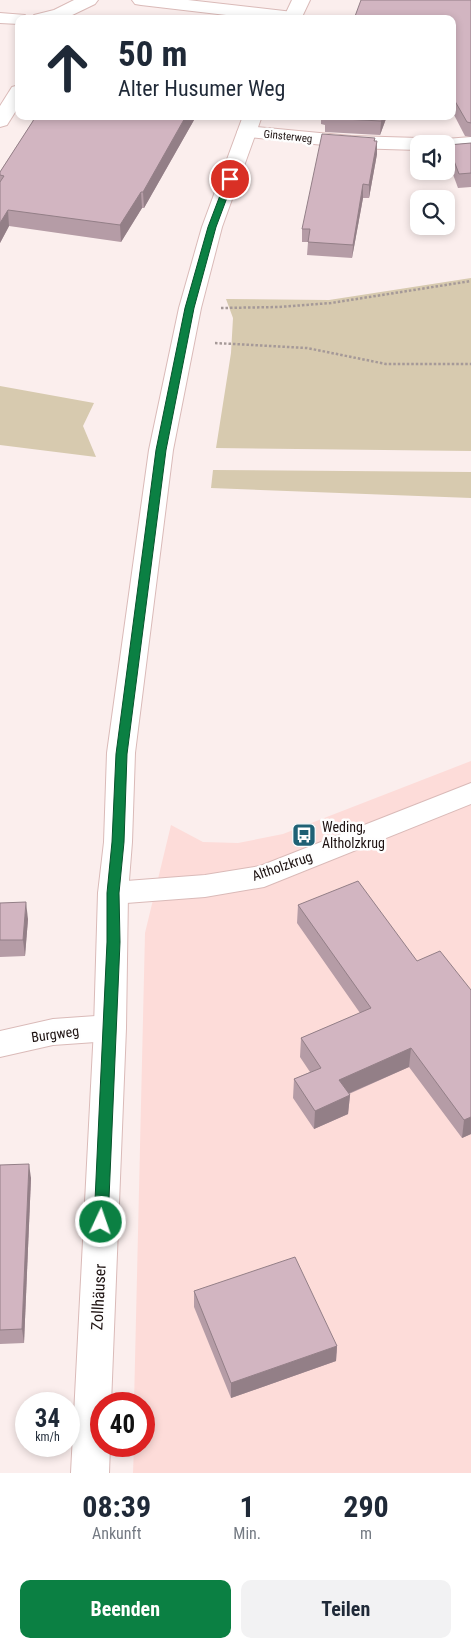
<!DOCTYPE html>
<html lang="de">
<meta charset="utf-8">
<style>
body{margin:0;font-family:"Roboto Condensed",sans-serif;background:#f2f2f3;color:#1f2937;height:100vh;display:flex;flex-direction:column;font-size:19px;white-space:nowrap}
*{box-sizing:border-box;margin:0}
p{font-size:16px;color:#747a83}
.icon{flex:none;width:28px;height:28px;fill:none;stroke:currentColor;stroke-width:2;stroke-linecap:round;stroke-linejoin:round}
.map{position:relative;height:1473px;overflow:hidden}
.panel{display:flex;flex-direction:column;background:#fff;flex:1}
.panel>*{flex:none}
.banner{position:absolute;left:15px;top:15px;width:441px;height:105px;border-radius:10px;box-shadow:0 2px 8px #0003;background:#fff;color:#1f2937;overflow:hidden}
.controls{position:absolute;left:410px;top:135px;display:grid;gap:10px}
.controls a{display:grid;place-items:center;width:45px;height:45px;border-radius:10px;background:#fff;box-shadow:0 2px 8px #0003;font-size:25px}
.speed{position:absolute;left:15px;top:1392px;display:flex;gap:10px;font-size:25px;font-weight:700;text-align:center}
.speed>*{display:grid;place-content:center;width:65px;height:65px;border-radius:50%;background:#fff;box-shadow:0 2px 8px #0003;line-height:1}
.speed small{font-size:12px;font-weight:400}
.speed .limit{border:8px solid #d22;background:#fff;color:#111}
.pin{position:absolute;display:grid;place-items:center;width:42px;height:42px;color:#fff;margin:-21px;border:2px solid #fff;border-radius:50%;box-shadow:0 1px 5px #0007}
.me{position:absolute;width:55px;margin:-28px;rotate:3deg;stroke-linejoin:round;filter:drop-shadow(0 0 4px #0008)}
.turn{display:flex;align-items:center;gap:18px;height:105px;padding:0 20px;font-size:22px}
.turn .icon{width:65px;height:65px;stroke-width:2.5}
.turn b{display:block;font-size:35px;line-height:42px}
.eta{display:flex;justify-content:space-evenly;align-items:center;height:85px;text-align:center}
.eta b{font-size:30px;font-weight:700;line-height:35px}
.cta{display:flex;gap:10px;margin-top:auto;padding:10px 20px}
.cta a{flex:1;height:58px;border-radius:10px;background:#0b8043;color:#fff;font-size:20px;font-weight:700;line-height:58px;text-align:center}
.cta a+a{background:#f2f2f3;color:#1f2937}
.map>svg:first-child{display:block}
</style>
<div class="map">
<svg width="471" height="1473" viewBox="0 0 471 1473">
<rect width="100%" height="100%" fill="#fbeeed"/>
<polygon fill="#fddcd9" points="471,761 471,1473 133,1473 134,1446 144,1446 144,1404 134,1404 145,933 171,825 203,842 238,843 283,834"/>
<g fill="#d7caaf">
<polygon points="471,278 471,451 216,448 231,353 233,318 226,299 329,300"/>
<polygon points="0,386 94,403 83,426 96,457 0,445"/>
<polygon points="213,470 471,472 471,498 211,488"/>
</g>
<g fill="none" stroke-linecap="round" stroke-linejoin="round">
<g stroke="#dabab8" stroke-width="2">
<g id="minor">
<polygon points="74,0 98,0 95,4 64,19 31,19 34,15 54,10"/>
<polygon points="132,0 188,0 293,12 299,13 302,17 301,19 261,19 141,5 135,4"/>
<polygon points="0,13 25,15 28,19 19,19 19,24 0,23"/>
<polygon points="19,85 19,106 7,125 0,127 0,106 12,87"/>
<polygon points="247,126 351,136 419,138 426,140 429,144 419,144 419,150 351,148 240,136 237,132 240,128"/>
<polygon points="471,137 471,149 446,150 446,144 430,144 433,140"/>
<polygon points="471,783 471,804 264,887 205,897 113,904 103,901 98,893 103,885 113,882 205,875 260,866"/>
<polygon points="110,1015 121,1019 126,1028 121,1037 110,1041 53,1045 0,1057 0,1031 53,1019"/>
</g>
</g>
<g stroke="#dabab8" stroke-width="2">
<g id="tertiary">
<polygon points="292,0 310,0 301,19 283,19"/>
<polygon points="243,116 262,116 222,227 201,308 173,450 135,753 132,842 128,893 126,1028 111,1404 101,1404 101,1446 110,1446 109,1473 71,1473 94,1028 98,893 104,842 107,753 149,450 179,308 202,227"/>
</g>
</g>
<g stroke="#a59998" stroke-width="2.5" stroke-dasharray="2.5 2" stroke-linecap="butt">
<polyline points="221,308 279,307 331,303 471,281"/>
<polyline points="215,343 307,348 386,364 471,364"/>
</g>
<use href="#minor" fill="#fff" fill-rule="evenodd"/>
<use href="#tertiary" fill="#fff" fill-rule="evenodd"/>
</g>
<g fill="#b59ca6">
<polygon points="471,0 471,137 465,136 452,111 452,19"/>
<polygon points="35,116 198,116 196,120 194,120 144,208 142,208 121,242 9,226 0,243 0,172 33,121"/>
<polygon points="321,116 387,116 380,135 325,132 325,125 321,124"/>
<polygon points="375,138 375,141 377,141 377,154 369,198 363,198 352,258 307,255 308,242 302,242 302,229"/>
<polygon points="471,143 471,187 458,188 447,158 448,145"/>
<polygon points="0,903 28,919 25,956 0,957"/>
<polygon points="298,905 417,961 471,990 471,1134 462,1138 409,1067 349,1094 350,1095 348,1114 314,1129 293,1098 294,1079 310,1072 300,1057 301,1038 360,1013 297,923"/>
<polygon points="0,1165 31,1178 24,1343 0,1344"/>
<polygon points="194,1291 337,1346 336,1361 231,1398 194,1307"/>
</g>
<g fill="#937f87">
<polygon points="186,116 194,116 194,120 144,208 143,192"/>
<polygon points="383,116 387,116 380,135 381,121"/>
<polygon points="377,141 377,154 369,198 369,185"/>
<polygon points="363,184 363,198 352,258 353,245"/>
<polygon points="141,192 142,208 121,242 120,225"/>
<polygon points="8,210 9,226 0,243 0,223"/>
<polygon points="26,902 28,919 25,956 23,940"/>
<polygon points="411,1048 409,1067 338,1098 339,1080"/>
<polygon points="350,1095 348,1114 314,1129 315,1111"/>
<polygon points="471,1117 471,1134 462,1138 464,1120"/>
<polygon points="29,1164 31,1178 24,1343 22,1329"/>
<polygon points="337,1346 336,1361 231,1398 231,1383"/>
</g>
<g fill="#d2b5c1" stroke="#937f87">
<polygon points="361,0 471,0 471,123 467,122 452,96 452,19 354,19"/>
<polygon points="35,116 186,116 143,192 141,192 120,225 8,210 0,223 0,182 4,176 0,175 0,172 33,121"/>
<polygon points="326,116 383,116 381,121 325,118"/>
<polygon points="322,134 375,138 374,141 377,141 369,185 363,184 353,245 308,242 310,229 302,229"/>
<polygon points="471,143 471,173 459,174 448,145"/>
<polygon points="358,881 417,961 440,951 471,990 471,1117 464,1120 411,1048 339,1080 350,1095 315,1111 294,1079 321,1068 301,1038 371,1008 298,905"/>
<polygon points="26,902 23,940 0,940 0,903"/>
<polygon points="29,1164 22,1329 0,1330 0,1165"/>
<polygon points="295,1257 337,1346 231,1383 194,1291"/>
</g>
<polygon fill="#0b8043" stroke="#07532c" points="227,177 234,179 216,227 194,308 166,450 127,754 124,842 119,893 120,942 108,1222 106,1227 101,1228 96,1227 94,1222 107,942 107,893 112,842 116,754 156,450 185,308 208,227"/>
<defs>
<g id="bus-square" transform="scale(1.25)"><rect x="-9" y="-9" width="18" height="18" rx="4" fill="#206175" stroke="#fefefe"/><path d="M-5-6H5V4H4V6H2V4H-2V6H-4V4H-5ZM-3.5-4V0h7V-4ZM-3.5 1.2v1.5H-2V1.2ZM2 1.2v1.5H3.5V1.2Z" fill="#fff"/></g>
</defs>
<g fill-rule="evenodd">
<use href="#bus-square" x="304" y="835"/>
</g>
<g text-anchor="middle" stroke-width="5" stroke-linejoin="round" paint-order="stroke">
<g font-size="11" fill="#1d1211" stroke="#fefefe">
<text transform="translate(288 136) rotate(6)" y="4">Ginsterweg</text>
</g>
<g font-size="14" fill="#1d1211" stroke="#fefefe" text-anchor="start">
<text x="322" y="832">Weding,<tspan x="322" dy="16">Altholzkrug</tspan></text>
</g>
<g font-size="14" fill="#1d1211" stroke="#fefefe">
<text transform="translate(282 866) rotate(-19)" y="5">Altholzkrug</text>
<text transform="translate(55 1034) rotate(-8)" y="5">Burgweg</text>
</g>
<g font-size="16" fill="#1d1211" stroke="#fefefe">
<text transform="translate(98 1297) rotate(-87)" y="6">Zollhäuser</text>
</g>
</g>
</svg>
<div class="controls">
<a><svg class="icon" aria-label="sound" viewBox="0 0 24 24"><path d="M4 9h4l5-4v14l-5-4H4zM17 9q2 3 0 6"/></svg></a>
<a><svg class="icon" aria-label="search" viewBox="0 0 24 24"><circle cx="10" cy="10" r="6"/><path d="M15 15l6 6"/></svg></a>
</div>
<div class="speed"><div>34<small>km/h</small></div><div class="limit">40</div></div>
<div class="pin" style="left:230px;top:179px;background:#d93025"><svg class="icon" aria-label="arrive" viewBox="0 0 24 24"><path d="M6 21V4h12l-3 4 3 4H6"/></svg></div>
<svg class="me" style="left:101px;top:1222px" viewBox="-20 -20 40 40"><circle r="17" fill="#0b8043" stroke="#fff" stroke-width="3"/><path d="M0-11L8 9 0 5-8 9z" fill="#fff"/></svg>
<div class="banner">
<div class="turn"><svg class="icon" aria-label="ahead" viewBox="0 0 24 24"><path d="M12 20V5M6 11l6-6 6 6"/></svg><div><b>50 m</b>Alter Husumer Weg</div></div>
</div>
</div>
<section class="panel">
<div class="eta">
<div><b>08:39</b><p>Ankunft</p></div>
<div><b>1</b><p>Min.</p></div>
<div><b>290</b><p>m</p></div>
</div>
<div class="cta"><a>Beenden</a><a>Teilen</a></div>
</section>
